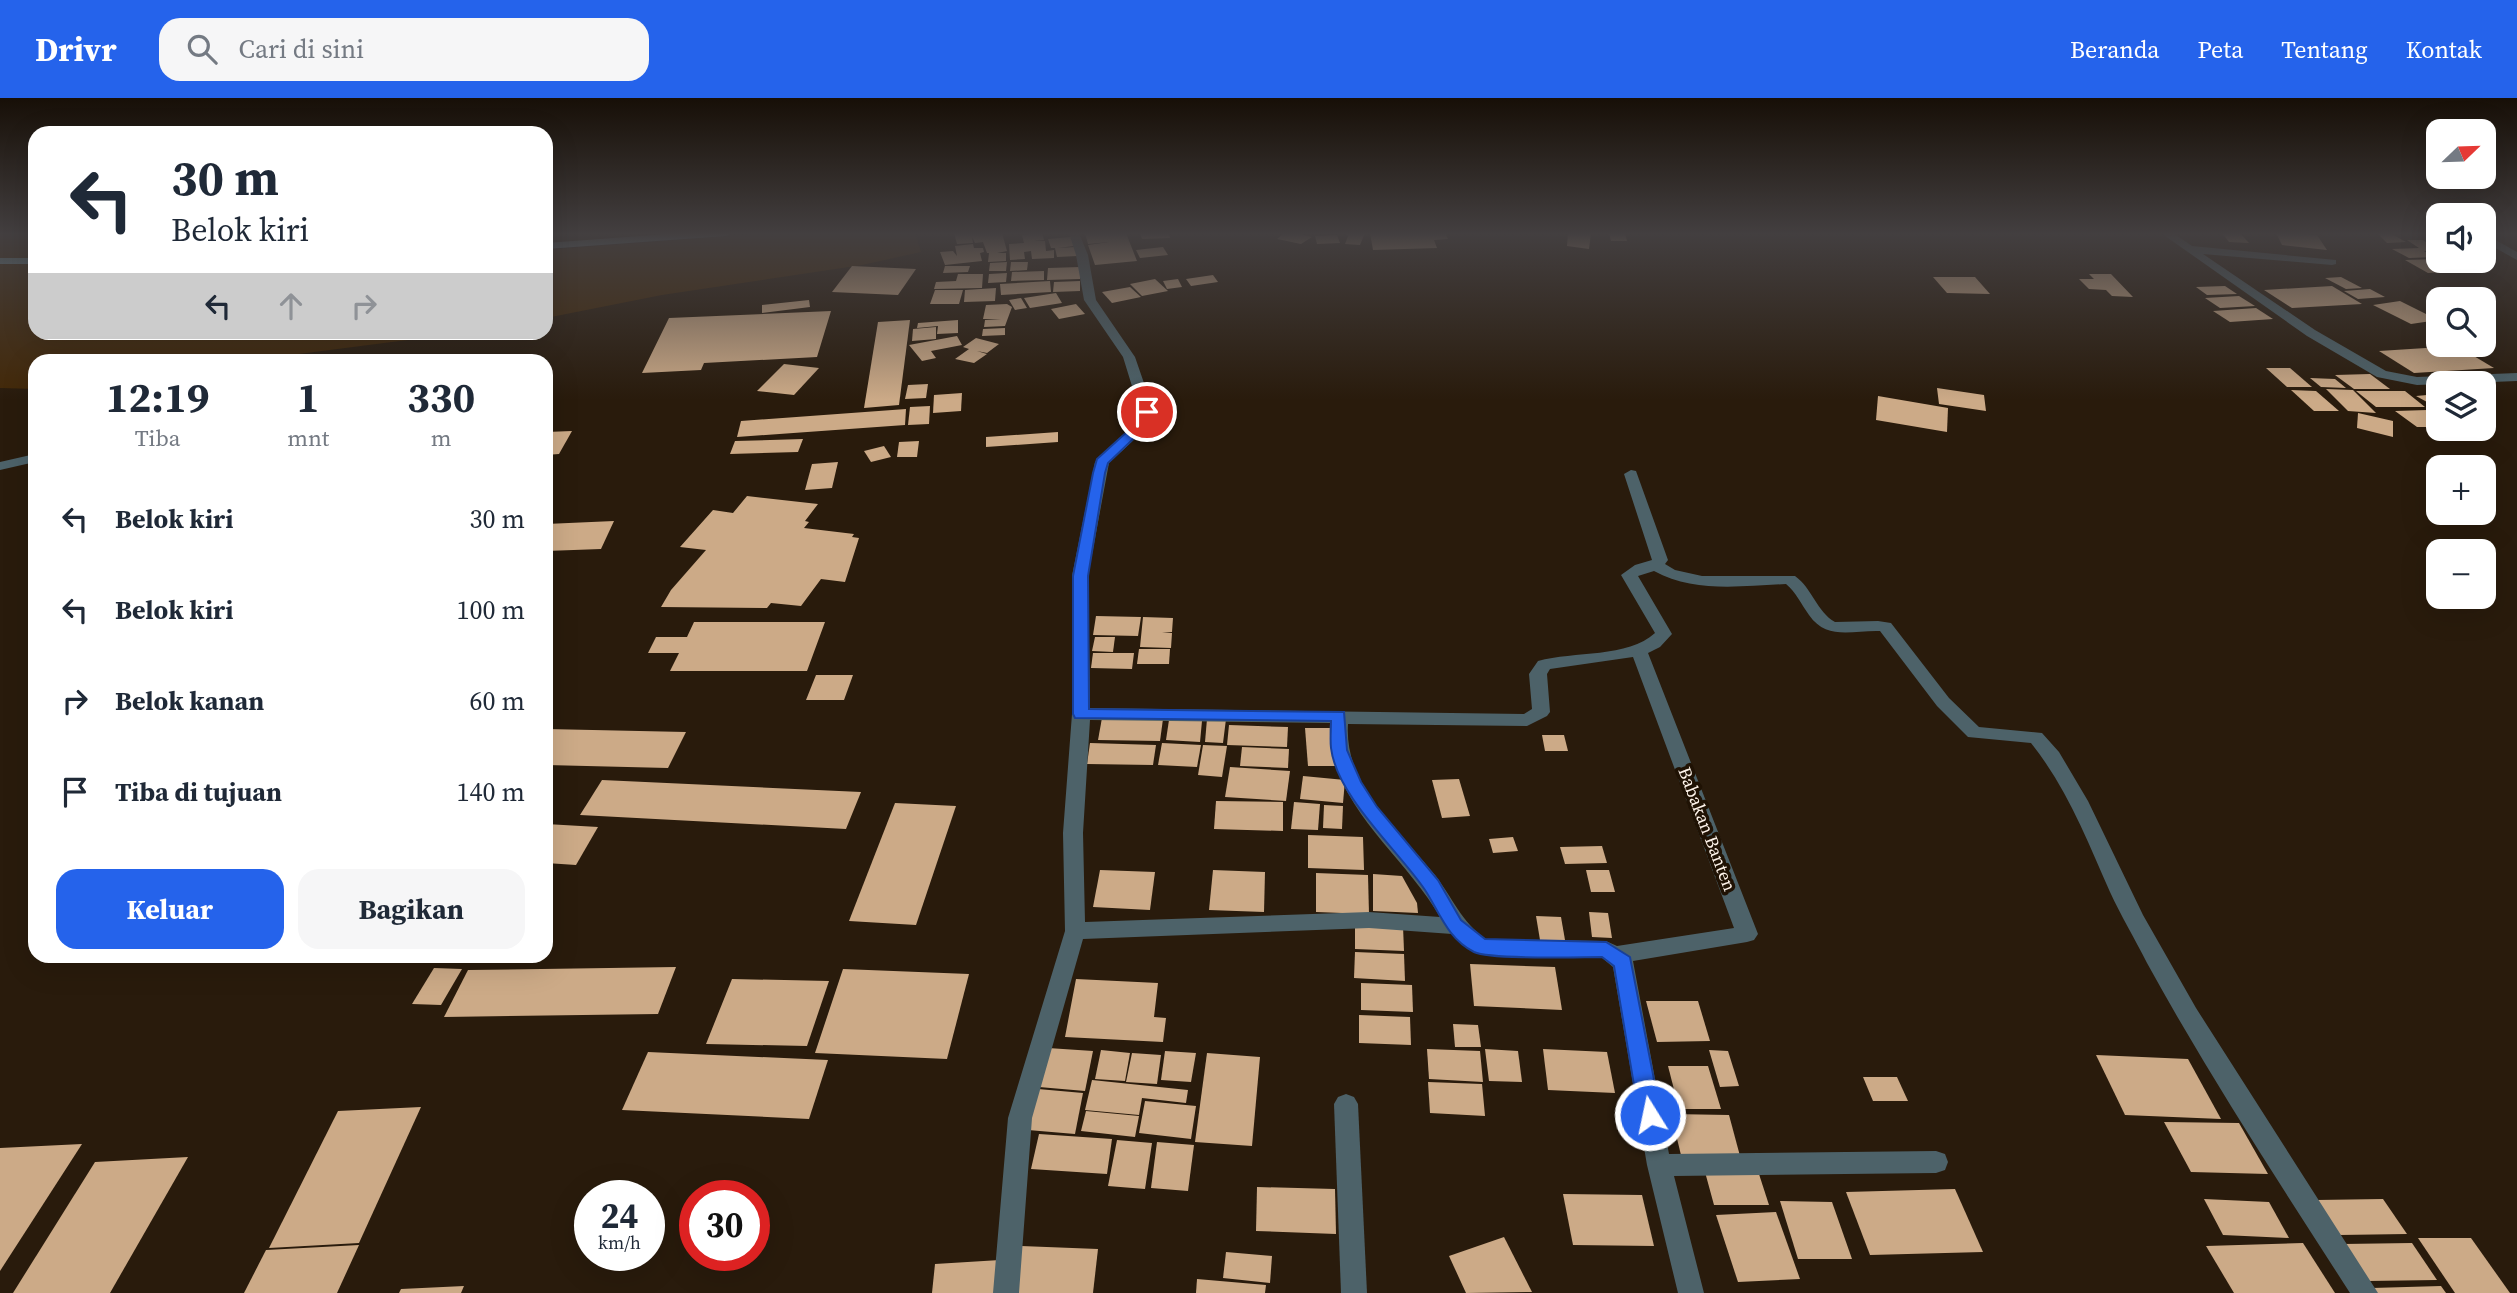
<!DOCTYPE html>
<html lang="id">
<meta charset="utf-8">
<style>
body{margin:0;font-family:"Source Serif 4",serif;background:#f6f6f7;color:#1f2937;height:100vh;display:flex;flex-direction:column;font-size:26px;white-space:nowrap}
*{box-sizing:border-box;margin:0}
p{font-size:23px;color:#747a83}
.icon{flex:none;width:38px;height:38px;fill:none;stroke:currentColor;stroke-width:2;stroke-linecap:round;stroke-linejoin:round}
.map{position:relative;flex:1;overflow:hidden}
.panel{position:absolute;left:28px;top:256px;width:525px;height:609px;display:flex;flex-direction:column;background:#fff;border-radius:21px;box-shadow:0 7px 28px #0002}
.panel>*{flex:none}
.hud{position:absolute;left:28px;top:28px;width:525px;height:214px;border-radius:21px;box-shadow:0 7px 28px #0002;background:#fff;color:#1f2937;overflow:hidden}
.needle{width:46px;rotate:67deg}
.buttons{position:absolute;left:2426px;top:21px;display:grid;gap:14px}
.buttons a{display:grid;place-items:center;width:70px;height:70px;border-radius:14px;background:#fff;box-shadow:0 7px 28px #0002;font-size:35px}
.speed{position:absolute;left:574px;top:1082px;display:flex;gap:14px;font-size:35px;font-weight:700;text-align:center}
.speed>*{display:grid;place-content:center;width:91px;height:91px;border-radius:50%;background:#fff;box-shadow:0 7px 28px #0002;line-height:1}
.speed small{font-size:18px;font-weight:400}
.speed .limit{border:10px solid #d22;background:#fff;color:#111}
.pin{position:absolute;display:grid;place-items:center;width:60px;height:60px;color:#fff;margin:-30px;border:4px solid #fff;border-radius:50%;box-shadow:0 2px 7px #0007}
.me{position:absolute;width:77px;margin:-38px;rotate:350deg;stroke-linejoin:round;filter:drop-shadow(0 0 5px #0008)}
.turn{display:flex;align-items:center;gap:24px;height:147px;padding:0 28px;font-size:32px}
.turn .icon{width:91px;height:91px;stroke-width:2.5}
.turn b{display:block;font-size:49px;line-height:60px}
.lanes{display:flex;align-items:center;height:66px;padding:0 28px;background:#0003;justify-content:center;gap:35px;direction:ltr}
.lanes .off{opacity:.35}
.eta{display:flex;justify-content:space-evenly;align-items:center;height:119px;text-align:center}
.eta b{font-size:42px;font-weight:700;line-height:49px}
.cta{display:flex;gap:14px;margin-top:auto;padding:14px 28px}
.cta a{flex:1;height:80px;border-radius:21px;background:#2563eb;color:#fff;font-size:28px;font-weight:700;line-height:80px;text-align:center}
.cta a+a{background:#f6f6f7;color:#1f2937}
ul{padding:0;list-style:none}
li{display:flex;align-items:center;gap:21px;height:91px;padding:0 28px}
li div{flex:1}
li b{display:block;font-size:26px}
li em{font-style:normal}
header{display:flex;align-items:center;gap:42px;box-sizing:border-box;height:98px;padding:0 35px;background:#2563eb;color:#fff}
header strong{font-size:33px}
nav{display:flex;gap:38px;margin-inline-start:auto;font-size:24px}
.search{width:490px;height:63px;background:#f6f6f7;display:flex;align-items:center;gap:18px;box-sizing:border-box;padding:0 24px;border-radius:21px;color:#747a83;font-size:26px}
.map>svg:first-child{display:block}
</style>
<header>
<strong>Drivr</strong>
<div class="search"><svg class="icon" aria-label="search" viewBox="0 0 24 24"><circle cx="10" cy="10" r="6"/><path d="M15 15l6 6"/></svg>Cari di sini</div>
<nav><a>Beranda</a><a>Peta</a><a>Tentang</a><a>Kontak</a></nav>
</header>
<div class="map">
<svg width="2517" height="1195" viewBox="0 0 2517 1195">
<rect width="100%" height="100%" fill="#291b0c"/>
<g fill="#432807">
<polygon points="0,135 35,135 35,234 462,235 252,262 35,262 35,291 0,290"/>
<polygon points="772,135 915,135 921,154 862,167 662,197 546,220 546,152"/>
</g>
<g fill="#ccaa87">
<polygon points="954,135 1002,135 1007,153 997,155 1006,155 1006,163 988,164 989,155 987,155 983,144 975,145 972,139 973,145 957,146"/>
<polygon points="1042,135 1044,142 1034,143 1045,143 1046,153 1054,152 1054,160 1032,161 1031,153 1024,154 1025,161 1010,162 1009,146 1024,145 1022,137"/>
<polygon points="1085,135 1126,135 1137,163 1095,167 1088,147 1109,144 1088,146"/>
<polygon points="1140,135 1169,135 1170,140 1142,141"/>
<polygon points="1284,135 1296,135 1312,139 1301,146 1277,141"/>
<polygon points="1346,135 1365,135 1360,147 1345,146 1348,138"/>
<polygon points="1370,135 1445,135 1448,141 1434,142 1437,150 1373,152"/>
<polygon points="1568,135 1591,135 1589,151 1567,148"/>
<polygon points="1609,135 1625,135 1627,143 1611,143"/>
<polygon points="2222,135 2240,135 2249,145 2229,144"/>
<polygon points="2276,135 2317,137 2327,152 2282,147"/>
<polygon points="2377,135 2390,135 2406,144 2387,145"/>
<polygon points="1337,137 1340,145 1317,146 1315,138"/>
<polygon points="1071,139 1074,148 1058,150 1075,149 1077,158 1057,159 1055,150 1051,150 1048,141"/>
<polygon points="2407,142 2423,142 2438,153 2424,153 2434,159 2409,160 2392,151 2419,150"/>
<polygon points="973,146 974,150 983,150 984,154 980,155 982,163 945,167 940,154 953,153 957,158 955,148"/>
<polygon points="1163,149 1168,157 1140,160 1136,152"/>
<polygon points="2436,161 2451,168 2436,169 2445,174 2428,175 2405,162"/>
<polygon points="1007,164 1006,173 989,173 990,165"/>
<polygon points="1011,164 1028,164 1027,172 1010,173"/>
<polygon points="852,168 916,171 898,197 832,194"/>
<polygon points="945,168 970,168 968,174 943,175"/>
<polygon points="1080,169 1080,181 1047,182 1048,170"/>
<polygon points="1044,173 1044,182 1011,183 1012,174"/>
<polygon points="1007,175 1006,184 988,185 989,176"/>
<polygon points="958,176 983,176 982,190 934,191 936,184 956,183"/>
<polygon points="2089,176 2111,176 2133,199 2112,198 2106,192 2089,191 2079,181 2094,181"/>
<polygon points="1213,177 1218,184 1191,188 1186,181"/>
<polygon points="1933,179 1975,179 1990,196 1947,195"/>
<polygon points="2341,179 2362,190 2346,191 2325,180"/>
<polygon points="1155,181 1168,193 1142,198 1130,186"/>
<polygon points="1178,181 1182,189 1167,191 1163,183"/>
<polygon points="1050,183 1051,194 1001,197 1000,186"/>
<polygon points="1080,183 1080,193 1053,194 1054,184"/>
<polygon points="2225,188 2237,196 2207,197 2196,189"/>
<polygon points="2332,188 2362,206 2292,210 2264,192"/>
<polygon points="1130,189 1141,199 1112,205 1102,194"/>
<polygon points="996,190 995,203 964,204 965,192"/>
<polygon points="2370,191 2385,199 2358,201 2344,193"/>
<polygon points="935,192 963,192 959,206 930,206"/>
<polygon points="1056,195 1062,205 1030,210 1024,200"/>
<polygon points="2239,198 2255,208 2220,210 2205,200"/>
<polygon points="1021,200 1027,210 1015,212 1009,202"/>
<polygon points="809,202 810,209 762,215 762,207"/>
<polygon points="2400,203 2438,222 2411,226 2373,207"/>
<polygon points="1007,206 1012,209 1005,228 984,229 985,222 1001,221 983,221 986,207"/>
<polygon points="1076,206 1085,216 1059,221 1051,211"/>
<polygon points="2256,210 2273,221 2230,224 2213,213"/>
<polygon points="831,213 817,259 704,265 701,272 642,275 669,220"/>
<polygon points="910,222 899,307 864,310 878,224"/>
<polygon points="958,222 958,235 937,236 938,228 917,230 918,225"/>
<polygon points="936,229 936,241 912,243 913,231"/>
<polygon points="1005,230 1005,237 982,238 983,231"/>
<polygon points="957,238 962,247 931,253 936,260 922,263 909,247"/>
<polygon points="976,240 999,246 987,255 977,253 987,256 974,265 955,261 969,251 963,249"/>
<polygon points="2457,248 2494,270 2414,275 2379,253"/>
<polygon points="784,266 819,270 794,297 757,293"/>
<polygon points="2266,270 2290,270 2312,289 2287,289"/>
<polygon points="2370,276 2390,291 2354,291 2335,277"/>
<polygon points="2310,280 2335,281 2346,290 2321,289"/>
<polygon points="928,286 926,300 905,301 908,287"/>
<polygon points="1937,290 1984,297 1986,313 1939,306"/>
<polygon points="2326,291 2353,292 2376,315 2348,313"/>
<polygon points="2291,292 2316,293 2339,313 2314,313"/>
<polygon points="2356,293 2405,293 2425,309 2376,309"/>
<polygon points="962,295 961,313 933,315 934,297"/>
<polygon points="2438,296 2438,310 2416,298"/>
<polygon points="1878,298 1948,310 1947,334 1876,322"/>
<polygon points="930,308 929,326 908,327 910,309"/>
<polygon points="906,311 905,327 737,339 741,323"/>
<polygon points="2427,312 2438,320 2438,329 2417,329 2395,313"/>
<polygon points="2358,315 2393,323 2393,339 2357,330"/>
<polygon points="572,333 559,356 546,357 546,334"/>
<polygon points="1058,334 1058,344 986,349 986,339"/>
<polygon points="803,341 798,354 730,356 735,343"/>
<polygon points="919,343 917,359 897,359 899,344"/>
<polygon points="884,348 891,359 871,364 864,353"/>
<polygon points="838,364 832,390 805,392 812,366"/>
<polygon points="747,398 818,406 805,423 809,424 804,430 854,436 852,439 859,440 845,484 821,481 801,508 771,505 767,510 661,509 671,492 706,452 680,449 713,412 733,415"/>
<polygon points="614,423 601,451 546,453 546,426"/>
<polygon points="1096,518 1141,519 1138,538 1093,537"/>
<polygon points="1143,519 1173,520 1172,534 1162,534 1172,535 1171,550 1140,549"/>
<polygon points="694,524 825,524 807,573 670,573 679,555 648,555 656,539 687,539"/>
<polygon points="1095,539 1115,539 1113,554 1092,553"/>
<polygon points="1139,551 1170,551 1169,566 1137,566"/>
<polygon points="1093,555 1134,555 1132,571 1091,570"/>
<polygon points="816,577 853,577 844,602 806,602"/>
<polygon points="1102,620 1163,621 1160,643 1098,642"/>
<polygon points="1207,621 1226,621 1223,645 1205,644"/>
<polygon points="1169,622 1202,623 1200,644 1166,642"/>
<polygon points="1229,627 1288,629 1287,649 1227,647"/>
<polygon points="1305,630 1333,630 1337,668 1308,668"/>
<polygon points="546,631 686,634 668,670 546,667"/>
<polygon points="1542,637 1564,637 1568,653 1545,653"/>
<polygon points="1090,645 1156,647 1153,667 1087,666"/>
<polygon points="1162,645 1201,647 1197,669 1158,667"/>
<polygon points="1203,647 1227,648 1222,679 1198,677"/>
<polygon points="1242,649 1289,651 1288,670 1240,668"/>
<polygon points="1230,669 1290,673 1286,703 1225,699"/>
<polygon points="1303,678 1345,682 1343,705 1300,701"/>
<polygon points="1459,681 1470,718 1442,720 1432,682"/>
<polygon points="602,682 861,694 846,731 580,717"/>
<polygon points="1216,703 1283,704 1283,733 1214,731"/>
<polygon points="1294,704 1320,706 1318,732 1291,731"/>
<polygon points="895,705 956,708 916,827 849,823"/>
<polygon points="1324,707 1343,708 1342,731 1323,730"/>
<polygon points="546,726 598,729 576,767 546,765"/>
<polygon points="1308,737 1363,739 1364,772 1308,770"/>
<polygon points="1513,739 1518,753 1493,755 1489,741"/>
<polygon points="1602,748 1607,765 1565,766 1560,749"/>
<polygon points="1100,772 1155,774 1150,812 1093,809"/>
<polygon points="1213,772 1265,774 1264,814 1209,812"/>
<polygon points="1586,772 1609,772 1615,794 1591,794"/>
<polygon points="1316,775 1368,777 1369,816 1316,814"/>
<polygon points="1373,776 1402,778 1417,805 1418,815 1373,813"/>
<polygon points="1589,814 1608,815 1612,840 1592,839"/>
<polygon points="1536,818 1561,819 1565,842 1540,842"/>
<polygon points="1355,826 1403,828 1404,853 1355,851"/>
<polygon points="1355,854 1404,856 1405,883 1354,880"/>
<polygon points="1470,866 1555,869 1562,912 1474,908"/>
<polygon points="676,869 658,916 444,919 468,872"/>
<polygon points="434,870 462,871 441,907 412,906"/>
<polygon points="843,871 969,876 947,961 815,955"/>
<polygon points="732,881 829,883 807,948 706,946"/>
<polygon points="1076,881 1158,885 1154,919 1166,920 1163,944 1065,939"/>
<polygon points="1361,885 1412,887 1413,914 1361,912"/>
<polygon points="1646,903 1698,903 1710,943 1657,944"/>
<polygon points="1359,917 1410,919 1411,947 1359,945"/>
<polygon points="1453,926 1478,927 1481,949 1455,949"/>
<polygon points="1048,950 1093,953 1085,993 1039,989"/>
<polygon points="1427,951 1480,953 1483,984 1429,981"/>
<polygon points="1485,951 1518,953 1522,984 1489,983"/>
<polygon points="1543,951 1607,954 1615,995 1548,992"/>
<polygon points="1101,952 1130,955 1125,983 1095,981"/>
<polygon points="1709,952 1728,953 1739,988 1720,989"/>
<polygon points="1165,953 1196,955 1191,984 1161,982"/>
<polygon points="648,954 828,962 809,1021 622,1012"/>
<polygon points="1132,955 1161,957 1157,986 1126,984"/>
<polygon points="1207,955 1260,959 1252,1048 1195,1044"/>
<polygon points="2096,957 2188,961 2221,1021 2125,1017"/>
<polygon points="1668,968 1708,968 1721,1011 1679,1011"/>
<polygon points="1863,979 1897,979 1908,1003 1873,1003"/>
<polygon points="1092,982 1188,992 1186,1005 1142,1000 1139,1017 1085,1012"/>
<polygon points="1428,984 1482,986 1485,1018 1430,1015"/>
<polygon points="1038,991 1083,995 1075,1036 1028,1032"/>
<polygon points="1145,1003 1196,1008 1191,1041 1139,1035"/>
<polygon points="421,1009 359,1145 269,1150 338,1013"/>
<polygon points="1086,1013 1139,1018 1135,1039 1081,1033"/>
<polygon points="1671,1016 1729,1017 1740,1058 1681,1057"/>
<polygon points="2164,1024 2239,1025 2268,1076 2191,1074"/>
<polygon points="1039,1036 1112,1041 1107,1076 1031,1071"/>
<polygon points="1117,1042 1152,1045 1145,1091 1108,1088"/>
<polygon points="1157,1044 1194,1047 1188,1093 1151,1090"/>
<polygon points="82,1046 0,1173 0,1050"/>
<polygon points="188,1059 110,1195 13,1195 95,1064"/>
<polygon points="1758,1073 1769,1107 1714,1107 1705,1074"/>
<polygon points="1257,1089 1335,1091 1336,1136 1256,1133"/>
<polygon points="1955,1091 1983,1154 1870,1157 1846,1094"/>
<polygon points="1563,1096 1642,1097 1654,1148 1573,1147"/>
<polygon points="2204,1101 2269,1104 2289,1140 2223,1137"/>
<polygon points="2383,1101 2407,1136 2339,1137 2316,1102"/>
<polygon points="1780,1103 1832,1104 1852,1161 1798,1161"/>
<polygon points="1776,1114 1800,1181 1738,1184 1716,1117"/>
<polygon points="1504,1139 1532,1194 1466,1195 1449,1158"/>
<polygon points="2418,1140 2471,1140 2510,1195 2455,1195"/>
<polygon points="2303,1145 2335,1195 2234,1195 2206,1148"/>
<polygon points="2412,1145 2437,1182 2367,1183 2343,1146"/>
<polygon points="359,1147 337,1195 244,1195 266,1152"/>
<polygon points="1021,1148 1098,1151 1093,1195 1013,1195"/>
<polygon points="1226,1154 1272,1158 1270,1185 1223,1180"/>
<polygon points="1000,1162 997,1195 932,1195 935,1166"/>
<polygon points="1197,1181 1266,1187 1265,1195 1196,1195"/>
<polygon points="464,1188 461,1195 399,1195 401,1191"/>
<polygon points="2441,1188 2446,1195 2376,1195 2372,1190"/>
</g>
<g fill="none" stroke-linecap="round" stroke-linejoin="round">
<g fill="#4d6269" fill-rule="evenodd">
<path d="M1069,135H1079L1088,157L1096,202L1135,259L1154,314L1151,326L1109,365L1088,478L1090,610L1524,616L1532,611L1529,576L1538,563C1574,553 1628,560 1655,535L1621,477L1635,467L1652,462L1624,376L1631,372L1636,373L1668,462L1665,466L1675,472L1702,478H1795C1812,490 1817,514 1835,524L1878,523L1891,525L1949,600L1979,629L2042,635L2059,654L2088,703L2143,817L2196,910L2378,1195H2350C2280,1086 2209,978 2147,865C2135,841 2121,818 2110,794C2087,742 2067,690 2031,645L1968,639L1937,608L1880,533C1853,532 1827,543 1809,517C1801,506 1796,494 1786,486C1741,488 1694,495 1654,473L1638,478L1672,536L1660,549L1648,555L1758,836L1754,842L1747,844L1633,863L1669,1056L1936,1053L1945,1056L1948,1064L1945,1072L1936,1075L1674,1078L1704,1195H1678L1647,1067L1613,869L1601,859L1482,857L1464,848L1452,836L1369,830L1083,841L1032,1020L1019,1195H993L1008,1020L1065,833L1063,735L1072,616V478L1095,364L1139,322L1140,314L1123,259L1084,202L1076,157ZM1633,559L1734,830L1617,848L1606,843L1486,841C1462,825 1452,799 1435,777C1399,732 1344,689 1348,626L1527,628L1547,618L1550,614L1547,576L1550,571ZM1090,622L1330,625C1325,703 1405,757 1440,819L1369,814L1085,824L1083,735Z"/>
<polygon points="2161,135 2173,135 2192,148 2336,162 2336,166 2332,167 2203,156 2315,232 2386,273 2417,279 2517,275 2517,283 2417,287 2377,279 2307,238"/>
<polygon points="2483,135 2517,154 2517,162 2483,143"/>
<polygon points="35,356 35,364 0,372 0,364"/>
<polygon points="1346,996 1354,999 1358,1006 1367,1195 1341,1195 1334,1006 1338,999"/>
</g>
<g fill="#79a6b5" fill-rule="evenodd">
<polygon points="681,135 731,135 726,138 546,151 546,145"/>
<rect x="0" y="160" width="35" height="6"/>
</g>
</g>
<linearGradient id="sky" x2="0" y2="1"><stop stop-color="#170f07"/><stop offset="0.45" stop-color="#433f40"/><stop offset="1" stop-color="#433f40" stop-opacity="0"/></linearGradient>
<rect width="2517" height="302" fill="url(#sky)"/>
<path fill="#2563eb" stroke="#184099" stroke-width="2" d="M1147,310L1153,314L1152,323L1108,365L1105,375L1088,478L1089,611L1344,614L1347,652L1361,684L1377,709L1438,782L1461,822L1485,841L1606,844L1630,859L1661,1017L1658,1023L1650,1026L1642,1023L1639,1017L1614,868L1602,859C1578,859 1491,862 1474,854C1447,840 1440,815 1425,792C1398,752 1337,699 1331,650C1330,642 1331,632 1331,623L1075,620L1073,616V478L1093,375L1097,361L1140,322L1141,314Z"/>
<g text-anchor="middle" stroke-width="7" stroke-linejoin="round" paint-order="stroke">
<g font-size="18" fill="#fdf3ea" stroke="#1f1204">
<text transform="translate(1707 731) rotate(69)" y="6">Babakan Banten</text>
</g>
</g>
</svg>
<div class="buttons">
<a><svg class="needle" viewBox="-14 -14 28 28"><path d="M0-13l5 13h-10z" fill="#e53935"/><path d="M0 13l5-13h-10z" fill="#747a83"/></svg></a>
<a><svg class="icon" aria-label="sound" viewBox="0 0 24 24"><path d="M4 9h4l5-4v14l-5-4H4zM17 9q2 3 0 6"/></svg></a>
<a><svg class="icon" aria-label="search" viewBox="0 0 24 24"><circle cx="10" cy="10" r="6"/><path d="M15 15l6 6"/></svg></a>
<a><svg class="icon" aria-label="layers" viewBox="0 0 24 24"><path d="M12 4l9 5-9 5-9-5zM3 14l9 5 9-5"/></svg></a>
<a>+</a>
<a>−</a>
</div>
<div class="speed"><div>24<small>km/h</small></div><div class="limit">30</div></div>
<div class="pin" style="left:1147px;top:314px;background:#d93025"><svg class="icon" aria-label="arrive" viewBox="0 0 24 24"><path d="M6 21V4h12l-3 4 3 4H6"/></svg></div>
<svg class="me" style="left:1650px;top:1017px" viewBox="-20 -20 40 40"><circle r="17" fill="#2563eb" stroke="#fff" stroke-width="3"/><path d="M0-11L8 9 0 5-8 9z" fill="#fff"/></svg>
<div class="hud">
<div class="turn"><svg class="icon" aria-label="left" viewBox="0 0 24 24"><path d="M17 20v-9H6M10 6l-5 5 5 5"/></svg><div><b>30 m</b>Belok kiri</div></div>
<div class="lanes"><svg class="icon" aria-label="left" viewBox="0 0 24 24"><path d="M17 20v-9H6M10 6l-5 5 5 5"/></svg><svg class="icon off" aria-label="ahead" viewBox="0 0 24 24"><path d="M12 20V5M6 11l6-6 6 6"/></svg><svg class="icon off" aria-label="right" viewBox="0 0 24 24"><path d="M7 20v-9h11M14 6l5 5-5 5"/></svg></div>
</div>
<section class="panel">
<div class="eta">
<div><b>12:19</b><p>Tiba</p></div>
<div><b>1</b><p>mnt</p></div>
<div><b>330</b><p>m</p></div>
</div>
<ul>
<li><svg class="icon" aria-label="left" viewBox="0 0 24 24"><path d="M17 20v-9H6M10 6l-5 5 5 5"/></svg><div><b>Belok kiri</b></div><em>30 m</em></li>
<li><svg class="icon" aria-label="left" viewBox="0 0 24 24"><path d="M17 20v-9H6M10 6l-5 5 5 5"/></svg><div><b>Belok kiri</b></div><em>100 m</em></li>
<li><svg class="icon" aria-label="right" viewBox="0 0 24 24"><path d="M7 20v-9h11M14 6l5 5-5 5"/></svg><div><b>Belok kanan</b></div><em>60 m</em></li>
<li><svg class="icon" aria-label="arrive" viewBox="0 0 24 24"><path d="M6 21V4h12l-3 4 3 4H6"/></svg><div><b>Tiba di tujuan</b></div><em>140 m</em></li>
</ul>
<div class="cta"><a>Keluar</a><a>Bagikan</a></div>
</section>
</div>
